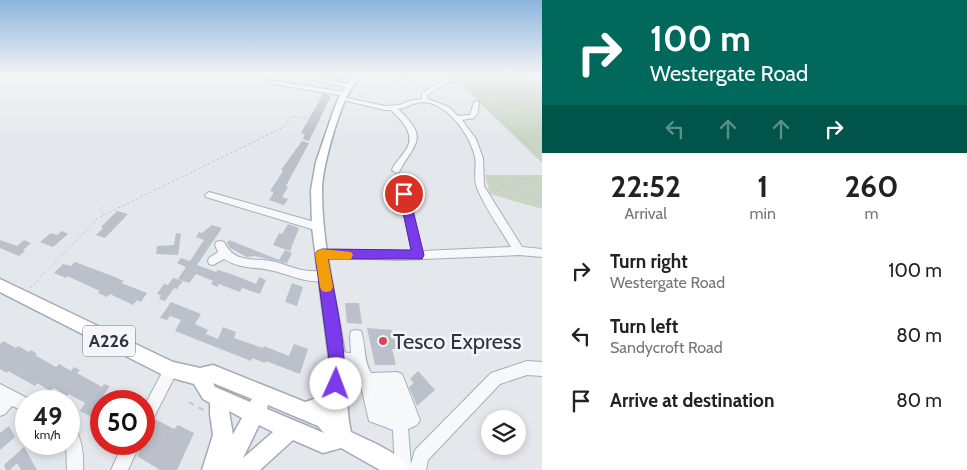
<!DOCTYPE html>
<style>
body{margin:0;font-family:Cabin,sans-serif;background:#f6f6f6;color:#222;height:100vh;display:flex;flex-direction:column;font-size:19px;white-space:nowrap}
*{box-sizing:border-box;margin:0}
p{font-size:16px;color:#767676}
.icon{flex:none;width:28px;height:28px;fill:none;stroke:currentColor;stroke-width:2;stroke-linecap:round;stroke-linejoin:round}
.map{position:relative;flex:1;overflow:hidden}
.panel{display:flex;flex-direction:column;background:#fff;width:425px}
.panel>*{flex:none}
.guide{background:#00695c;color:#fff;overflow:hidden}
.controls{position:absolute;left:481px;top:410px;display:grid;gap:10px}
.controls a{display:grid;place-items:center;width:45px;height:45px;border-radius:50%;background:#fff;box-shadow:0 2px 8px #0003;font-size:25px}
.speed{position:absolute;left:15px;top:390px;display:flex;gap:10px;font-size:25px;font-weight:700;text-align:center}
.speed>*{display:grid;place-content:center;width:65px;height:65px;border-radius:50%;background:#fff;box-shadow:0 2px 8px #0003;line-height:1}
.speed small{font-size:12px;font-weight:400}
.speed .limit{border:8px solid #d22;background:#fff;color:#111}
.pin{position:absolute;display:grid;place-items:center;width:42px;height:42px;color:#fff;margin:-21px;border:2px solid #fff;border-radius:50%;box-shadow:0 1px 5px #0007}
.me{position:absolute;width:55px;margin:-28px;rotate:2deg;stroke-linejoin:round;filter:drop-shadow(0 0 4px #0008)}
.turn{display:flex;align-items:center;gap:18px;height:105px;padding:0 25px;font-size:22px}
.turn .icon{width:65px;height:65px;stroke-width:2.5}
.turn b{display:block;font-size:35px;line-height:42px}
.lanes{display:flex;align-items:center;height:48px;padding:0 25px;background:#0003;justify-content:center;gap:25px;direction:ltr}
.lanes .off{opacity:.35}
.eta{display:flex;justify-content:space-evenly;align-items:center;height:85px;text-align:center}
.eta b{font-size:30px;font-weight:800;line-height:35px}
ul{padding:0;list-style:none}
li{display:flex;align-items:center;gap:15px;height:65px;padding:0 25px}
li div{flex:1}
li b{display:block;font-size:19px}
li em{font-style:normal}
main{display:flex;flex:1;min-height:0}
.map>svg:first-child{display:block}
</style>
<main>
<div class="map">
<svg width="542" height="470" viewBox="0 0 542 470">
<rect width="100%" height="100%" fill="#e4e7ec"/>
<g fill="#c9d6c5">
<polygon points="450,74 493,74 542,81 542,163"/>
<polygon points="485,175 542,175 542,209 490,194"/>
</g>
<g fill="#bbc0ca">
<polygon points="316,74 349,74 344,81"/>
<polygon points="323,94 331,96 309,141 303,139 305,134 301,133"/>
<polygon points="302,141 309,143 286,186 288,187 282,197 288,199 284,205 269,200 273,194 273,192 270,191 283,171 281,170"/>
<polygon points="117,211 128,214 105,238 96,235 103,228 101,227"/>
<polygon points="288,224 299,228 290,251 273,245 279,233 282,234"/>
<polygon points="212,225 222,228 197,265 216,272 218,270 234,275 256,284 259,277 266,280 260,294 242,288 240,292 219,284 217,287 211,284 213,281 196,274 189,283 178,279 186,267 177,263 181,258 190,261 204,240 196,237 199,232 202,233"/>
<polygon points="62,231 68,234 53,247 40,242 51,233 57,235"/>
<polygon points="176,233 181,234 178,255 156,254 157,246 174,245"/>
<polygon points="0,240 17,246 24,240 31,243 23,250 25,251 19,256 0,248"/>
<polygon points="229,240 279,260 285,250 292,253 287,263 289,264 255,256 247,257 230,248 227,243"/>
<polygon points="75,262 115,277 124,281 121,283 147,293 141,302 137,300 133,305 110,294 107,297 98,293 100,291 67,276 66,278 54,273 63,264 71,266"/>
<polygon points="173,278 183,281 177,289 174,288 165,301 159,299 161,295 157,294 164,284 168,285"/>
<polygon points="292,283 303,287 297,306 285,302"/>
<polygon points="171,302 201,314 195,324 208,330 206,334 218,339 223,327 236,332 234,338 263,348 264,346 289,356 294,344 308,349 300,374 266,361 265,363 252,358 251,361 175,331 181,320 170,316 167,320 160,318"/>
<polygon points="345,303 359,303 362,324 347,323"/>
<polygon points="367,328 392,330 397,349 392,349 396,365 375,365"/>
<polygon points="3,341 16,348 18,346 29,352 31,350 37,354 35,355 56,367 59,364 71,371 74,367 80,370 77,373 102,387 104,384 110,386 103,396 112,401 101,401 101,422 80,411 85,403 69,394 67,396 54,388 50,391 37,383 35,386 8,371 7,373 0,369 0,344"/>
<polygon points="418,371 435,390 417,406 409,387 414,383 410,379"/>
<polygon points="155,419 174,429 178,425 194,433 177,470 160,470 137,456 142,444 144,444 144,438"/>
<polygon points="9,426 15,437 0,450 0,433"/>
<polygon points="24,447 37,470 21,470 17,463 10,470 6,470 4,465"/>
</g>
<g fill="none" stroke-linecap="round" stroke-linejoin="round">
<g stroke="#a9aeb7" stroke-width="2">
<g id="minor">
<polygon points="280,74 285,75 286,76 278,77 277,76"/>
<polygon points="397,74 403,74 408,77 405,79 398,77"/>
<polygon points="314,77 350,84 353,86 350,88 312,80 312,78"/>
<path d="M449,77L458,81L455,83L450,81L427,95L428,99L449,107L458,116L470,115L474,102L479,101L478,113L474,118L462,120L476,139L483,158L484,186L522,247L542,249V257L519,255L399,260L318,257L317,254L318,251L322,250L412,251L400,194L404,191L408,194L422,251L511,247C500,228 485,208 477,188C473,179 477,167 475,157C470,135 448,103 423,102C414,102 407,108 398,109C430,139 415,142 399,172L396,173L392,170L393,167C397,161 401,157 405,151C417,135 402,121 391,110H385L339,99L342,97L385,106L400,105L409,101L422,99V93Z"/>
<polygon points="268,80 345,92 348,94 345,96 266,83 265,82"/>
<polygon points="209,192 318,223 323,227 318,231 206,197 205,195"/>
<path d="M220,241L224,242C234,263 251,258 271,261C282,263 291,268 302,270C311,272 320,270 329,273L331,276L329,279C311,286 291,275 274,271C255,266 242,270 224,259L213,265L209,264L208,261L209,258L218,252L215,245L216,242Z"/>
<path d="M356,330L361,331C366,345 363,360 371,373L397,372L402,374L404,379L420,420L417,425L408,429L411,464L415,450L491,373L527,361L542,362V376L527,375L500,384L428,460L426,470H395L393,430L369,421L360,382L354,367L337,366L332,364L330,359L332,354L337,352L351,353L350,336L351,331Z"/>
<polygon points="171,363 176,365 178,370 149,427 144,430 144,407 166,365"/>
<polygon points="0,384 31,400 32,401 26,401 26,412 12,406 5,414 0,416"/>
<path d="M69,425L75,427C82,441 84,454 83,470H67L66,444H69Z"/>
<polygon points="123,444 140,444 128,470 111,470"/>
</g>
</g>
<g stroke="#a3abb8" stroke-width="3">
<path id="major" d="M354,74H361C356,83 349,91 345,100C336,122 322,167 322,191C322,247 337,302 345,356C349,382 345,407 351,432C367,440 402,453 409,470H380L341,448L323,453L293,440L260,470H202L213,435L210,414V403L203,399L194,384L165,376L0,292V279L173,362L200,368L213,365L305,402C328,397 328,378 329,359L312,227L311,190L316,162L332,115L338,99ZM213,383L252,399L250,402L215,387ZM268,405L318,426L324,433L267,409ZM229,411L242,418L232,436L233,435ZM259,425L273,432L243,458Z"/>
</g>
<g stroke="#c2c5cb" stroke-width="1" stroke-dasharray="2.5 2.5" stroke-linecap="butt">
<polyline points="475,74 500,84 542,93"/>
<polyline points="490,74 542,82"/>
<polyline points="460,79 468,75"/>
<polyline points="469,84 479,97"/>
<polyline points="469,85 517,96 538,105"/>
<polyline points="359,96 404,86 425,74"/>
<polyline points="542,99 537,108 542,111"/>
<polyline points="483,102 524,108 542,118"/>
<polyline points="484,103 542,158"/>
<polyline points="488,181 512,186 524,195 542,202"/>
<polyline points="513,185 521,179 542,177"/>
<polyline points="102,215 104,213 101,210 105,206"/>
<polyline points="100,217 284,127 292,116 325,122"/>
<polyline points="30,288 99,217"/>
</g>
<polyline stroke="#c2c5cb" stroke-width="2" stroke-dasharray="5.5 5.5" stroke-linecap="butt" points="189,402 205,411"/>
<use href="#minor" fill="#f7f8fa" fill-rule="evenodd"/>
<use href="#major" fill="#fff" fill-rule="evenodd"/>
</g>
<linearGradient id="sky" x2="0" y2="1"><stop stop-color="#8bb4dd"/><stop offset="0.53" stop-color="#f3f4f6"/><stop offset="1" stop-color="#f3f4f6" stop-opacity="0"/></linearGradient>
<rect width="542" height="140" fill="url(#sky)"/>
<path fill="#7c3aed" stroke="#51269a" d="M404,190L409,194L424,255L422,259H328C333,287 351,366 342,389L336,392L330,389L328,384L329,359L315,254L317,251L322,249L411,250L399,194Z"/>
<polygon fill="#f59e0b" points="322,249 351,252 353,255 351,259 328,259 333,287 331,291 326,292 322,291 320,287 315,254 317,251"/>
<circle fill="#d1495b" stroke="#f4f6f9" stroke-width="2" cx="383" cy="341" r="5"/>
<g text-anchor="middle" stroke-width="5" stroke-linejoin="round" paint-order="stroke">
<rect fill="#f4f6f9" stroke="#676e7b" stroke-width="1" x="83" y="325.5" width="52" height="31" rx="4"/>
<g font-size="18" font-weight="bold" fill="#2b3445">
<text x="109" y="347">A226</text>
</g>
<g font-size="22" fill="#2b3445" stroke="#f4f6f9" text-anchor="start">
<text x="393" y="349">Tesco Express</text>
</g>
</g>
</svg>
<div class="controls">
<a><svg class="icon" aria-label="layers" viewBox="0 0 24 24"><path d="M12 4l9 5-9 5-9-5zM3 14l9 5 9-5"/></svg></a>
</div>
<div class="speed"><div>49<small>km/h</small></div><div class="limit">50</div></div>
<div class="pin" style="left:404px;top:194px;background:#d93025"><svg class="icon" aria-label="arrive" viewBox="0 0 24 24"><path d="M6 21V4h12l-3 4 3 4H6"/></svg></div>
<svg class="me" style="left:336px;top:384px" viewBox="-20 -20 40 40"><circle r="19" fill="#fff"/><path d="M0-13L10 11 0 6-10 11z" fill="#7c3aed"/></svg>
</div>
<section class="panel">
<div class="guide">
<div class="turn"><svg class="icon" aria-label="right" viewBox="0 0 24 24"><path d="M7 20v-9h11M14 6l5 5-5 5"/></svg><div><b>100 m</b>Westergate Road</div></div>
<div class="lanes"><svg class="icon off" aria-label="left" viewBox="0 0 24 24"><path d="M17 20v-9H6M10 6l-5 5 5 5"/></svg><svg class="icon off" aria-label="ahead" viewBox="0 0 24 24"><path d="M12 20V5M6 11l6-6 6 6"/></svg><svg class="icon off" aria-label="ahead" viewBox="0 0 24 24"><path d="M12 20V5M6 11l6-6 6 6"/></svg><svg class="icon" aria-label="right" viewBox="0 0 24 24"><path d="M7 20v-9h11M14 6l5 5-5 5"/></svg></div>
</div>
<div class="eta">
<div><b>22:52</b><p>Arrival</p></div>
<div><b>1</b><p>min</p></div>
<div><b>260</b><p>m</p></div>
</div>
<ul>
<li><svg class="icon" aria-label="right" viewBox="0 0 24 24"><path d="M7 20v-9h11M14 6l5 5-5 5"/></svg><div><b>Turn right</b><p>Westergate Road</p></div><em>100 m</em></li>
<li><svg class="icon" aria-label="left" viewBox="0 0 24 24"><path d="M17 20v-9H6M10 6l-5 5 5 5"/></svg><div><b>Turn left</b><p>Sandycroft Road</p></div><em>80 m</em></li>
<li><svg class="icon" aria-label="arrive" viewBox="0 0 24 24"><path d="M6 21V4h12l-3 4 3 4H6"/></svg><div><b>Arrive at destination</b></div><em>80 m</em></li>
</ul>
</section>
</main>
